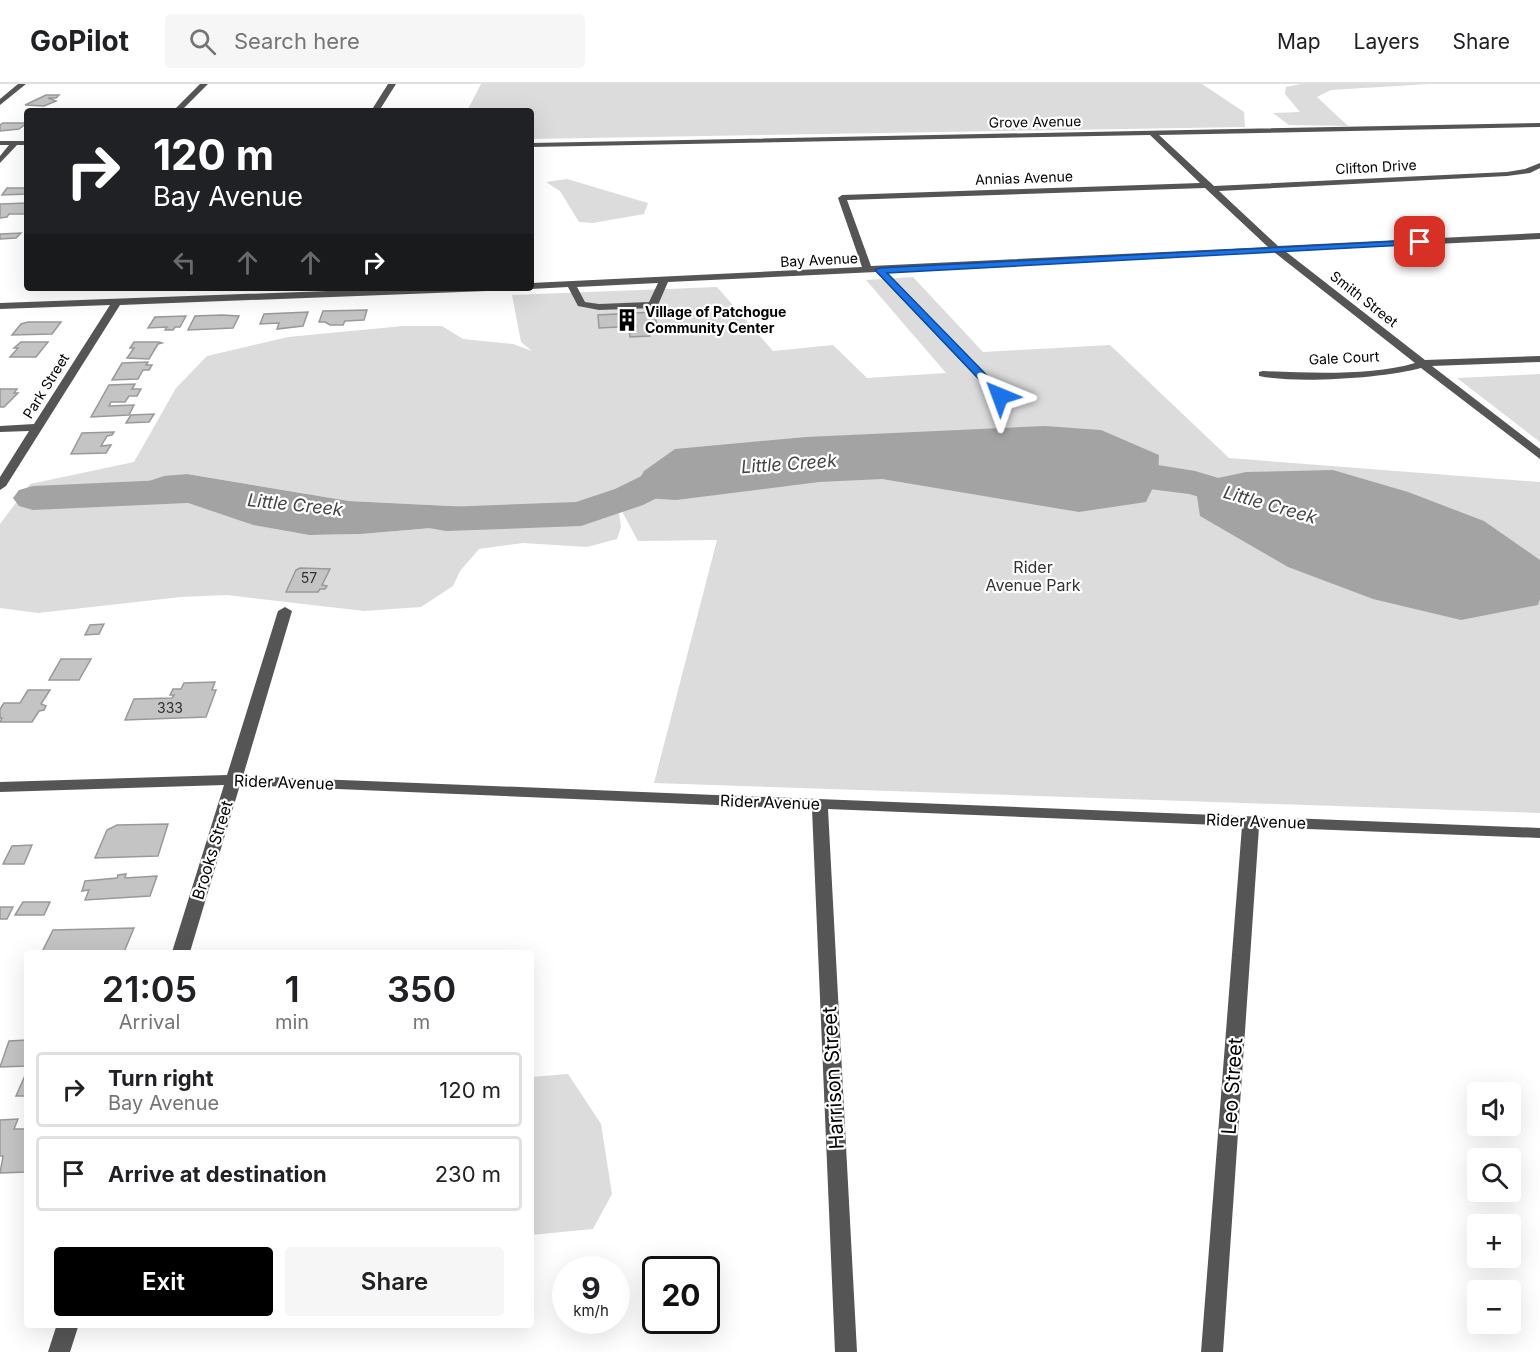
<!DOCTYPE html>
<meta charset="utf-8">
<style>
body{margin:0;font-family:Inter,sans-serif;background:#f6f6f6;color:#202124;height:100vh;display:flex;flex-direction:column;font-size:22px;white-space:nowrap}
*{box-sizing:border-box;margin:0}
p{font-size:20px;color:#757577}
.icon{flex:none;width:33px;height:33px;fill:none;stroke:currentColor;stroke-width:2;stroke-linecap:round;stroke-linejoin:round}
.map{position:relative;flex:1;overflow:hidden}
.details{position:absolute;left:24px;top:866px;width:510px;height:378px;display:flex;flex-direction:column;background:#fff;border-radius:6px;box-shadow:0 6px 24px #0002}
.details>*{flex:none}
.guide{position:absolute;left:24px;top:24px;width:510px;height:183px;border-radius:6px;box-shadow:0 6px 24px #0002;background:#202124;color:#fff;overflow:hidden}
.buttons{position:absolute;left:1467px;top:998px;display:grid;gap:12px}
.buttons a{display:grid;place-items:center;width:54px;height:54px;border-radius:6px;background:#fff;box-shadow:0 6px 24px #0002;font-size:30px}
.speed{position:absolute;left:552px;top:1172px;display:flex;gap:12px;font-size:30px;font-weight:700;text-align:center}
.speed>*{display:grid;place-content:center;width:78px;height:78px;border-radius:50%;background:#fff;box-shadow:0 6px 24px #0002;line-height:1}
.speed small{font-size:15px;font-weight:400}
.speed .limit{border:3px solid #111;border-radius:9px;background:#fff;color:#111}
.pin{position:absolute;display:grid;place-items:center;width:51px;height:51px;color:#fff;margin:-26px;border-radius:12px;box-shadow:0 3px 9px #0006}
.me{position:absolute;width:66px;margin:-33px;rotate:316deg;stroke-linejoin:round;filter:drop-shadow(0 0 4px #0008)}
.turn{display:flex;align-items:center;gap:21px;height:126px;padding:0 30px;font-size:27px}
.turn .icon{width:78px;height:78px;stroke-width:2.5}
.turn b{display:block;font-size:42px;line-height:51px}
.lanes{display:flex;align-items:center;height:57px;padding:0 30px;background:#0003;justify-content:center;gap:30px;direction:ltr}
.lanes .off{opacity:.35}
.eta{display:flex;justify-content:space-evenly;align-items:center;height:102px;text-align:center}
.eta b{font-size:36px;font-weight:600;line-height:42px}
.primary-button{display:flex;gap:12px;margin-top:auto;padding:12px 30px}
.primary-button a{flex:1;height:69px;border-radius:6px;background:#000;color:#fff;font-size:24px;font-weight:600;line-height:69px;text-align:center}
.primary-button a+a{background:#f6f6f6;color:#202124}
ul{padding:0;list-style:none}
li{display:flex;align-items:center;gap:18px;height:75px;margin:0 12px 9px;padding:0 18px;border:3px solid #e0e0e0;border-radius:6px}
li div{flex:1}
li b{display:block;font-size:22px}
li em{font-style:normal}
header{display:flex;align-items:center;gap:36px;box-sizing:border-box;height:84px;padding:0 30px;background:#fff;border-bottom:2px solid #e0e0e0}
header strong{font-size:28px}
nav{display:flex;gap:33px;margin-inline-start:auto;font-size:21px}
.search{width:420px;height:54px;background:#f6f6f6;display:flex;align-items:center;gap:15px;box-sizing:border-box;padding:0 21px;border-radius:6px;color:#757577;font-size:22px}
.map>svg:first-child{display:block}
</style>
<header>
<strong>GoPilot</strong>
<div class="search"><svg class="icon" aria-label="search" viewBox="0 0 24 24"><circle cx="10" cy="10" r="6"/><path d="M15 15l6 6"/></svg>Search here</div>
<nav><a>Map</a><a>Layers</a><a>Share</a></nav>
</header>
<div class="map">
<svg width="1540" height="1268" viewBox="0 0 1540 1268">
<rect width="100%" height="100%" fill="#fff"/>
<g fill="#dcdcdc" fill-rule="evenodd">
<polygon points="481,0 1202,0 1244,28 1245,43 531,55 531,27 467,27"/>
<polygon points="1301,0 1429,0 1331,6 1317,13 1348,42 1289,41 1273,29 1300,28 1285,10 1286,3"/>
<polygon points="567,95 648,119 644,130 593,139 579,138 560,107 546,98"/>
<path d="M913,193L983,268L1110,261L1229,374L1540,398V729L654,699L717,456L638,457L618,420L621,443L617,455L587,463L523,459L479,465L460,487L453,502L421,523L364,527L227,511L181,513L38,529L0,524V440L30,400L134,378L176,304L207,272L288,253L403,242H442L463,255L513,260L532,267L521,258L512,211L717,203L773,267L833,261L867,294L946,289L866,196ZM187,390L349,417L470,423L500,428L479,440L361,450L309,451L253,441L188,419L119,415L122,406C144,398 164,392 187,390Z"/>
<polygon points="1540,290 1540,358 1457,294"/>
<polygon points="568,990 601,1040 612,1110 593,1145 531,1151 531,993"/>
</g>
<g fill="#a3a3a3">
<polygon points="1045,342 1101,346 1159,371 1158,393 1146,418 1079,428 882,395 819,398 676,416 629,413 644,387 675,365 806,353"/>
<polygon points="1333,386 1408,408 1484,437 1540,476 1540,515 1538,521 1461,536 1373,515 1288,483 1200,432 1195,399 1246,388"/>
<polygon points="187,390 349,417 470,423 501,427 479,440 361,450 309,451 253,441 188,419 118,415 122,406 164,392"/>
</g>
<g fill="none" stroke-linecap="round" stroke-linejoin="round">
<g fill="#a3a3a3" fill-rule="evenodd">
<polygon points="689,376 703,379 708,387 703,395 689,398 643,421 581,442 446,447 412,441 406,433 412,425 426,421 446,423 576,418 615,405 666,380"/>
<polygon points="1091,377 1158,381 1195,387 1272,410 1278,418 1272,426 1258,430 1189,410 1077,396 1072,388 1077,380"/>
<polygon points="187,395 201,399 207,407 201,415 187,419 33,426 19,422 13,414 19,406 33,402"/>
</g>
</g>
<g fill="#c4c4c4" stroke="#999" stroke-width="1.5">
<polygon points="46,11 59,11 56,14 48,14 56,17 44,22 25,21"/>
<polygon points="3,39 27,39 19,45 0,47 0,41"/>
<polygon points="27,101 27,110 2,111 7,104 25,104"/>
<polygon points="27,119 27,130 9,130 7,133 0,134 0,120"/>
<polygon points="21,149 16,154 0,155 0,150"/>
<polygon points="367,226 364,236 345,237 343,241 330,241 325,238 319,238 323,227"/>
<polygon points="308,228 303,242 277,245 279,239 260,240 264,230"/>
<polygon points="654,228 657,241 649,242 650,252 630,253 629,245 637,242 599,244 598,231"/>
<polygon points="222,231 239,232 233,244 188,246 195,232"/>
<polygon points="186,232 180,243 175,243 173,246 165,246 167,243 148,244 155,233"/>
<polygon points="28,238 61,238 52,250 12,251 21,240"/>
<polygon points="21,258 48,258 36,273 10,273 18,264 14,264"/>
<polygon points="134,258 159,258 162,259 158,260 149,275 127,274 134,264 130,264"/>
<polygon points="148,278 146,281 152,281 149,286 143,286 138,295 112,296 122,279"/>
<polygon points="135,300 132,305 141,305 137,312 129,312 125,318 111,318 109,322 134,321 129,331 91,333 109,301"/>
<polygon points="0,305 17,305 14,309 18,309 4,323 0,323"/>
<polygon points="154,330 149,338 126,339 131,331"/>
<polygon points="114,348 112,351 107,352 101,362 111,361 106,369 71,370 82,349"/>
<polygon points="300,484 330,485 322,501 327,502 325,505 320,505 318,508 286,508 296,486"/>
<polygon points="104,540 99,550 85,551 90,541"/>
<polygon points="61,575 91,575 79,596 49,596"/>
<polygon points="215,598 212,606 216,606 206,633 125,636 134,615 172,614 174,611 170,611 173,605 181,605 184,599"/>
<polygon points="28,606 50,606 41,620 46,622 44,626 39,627 32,638 0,638 2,634 0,634 0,625 4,619 20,619"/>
<polygon points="168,740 158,772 95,774 107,746 117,741"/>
<polygon points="32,761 24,780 3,780 12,762"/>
<polygon points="126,790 125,794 157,792 150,812 85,816 89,806 82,807 85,797 117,794 118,791"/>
<polygon points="23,818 50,818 44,831 15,831"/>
<polygon points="0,823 13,823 7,835 0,835"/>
<polygon points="134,844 124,868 42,868 53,846"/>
<polygon points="27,956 27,982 0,983 9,957"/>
<polygon points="27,987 27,1012 16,1012"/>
<polygon points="18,1035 14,1045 27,1045 27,1088 0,1089 3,1072 0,1072 0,1036"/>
</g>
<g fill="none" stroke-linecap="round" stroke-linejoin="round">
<g fill="#555" fill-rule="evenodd">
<polygon points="18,0 26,0 0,21 0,15"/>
<polygon points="200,0 208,0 181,27 173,27"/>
<polygon points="388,0 396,0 379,27 371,27"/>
<path d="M1540,39V43L1159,51L1214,102L1507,88L1525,85L1540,79V84L1530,89L1507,92L1219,107L1278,162L1540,149V155L1285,167L1425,276L1540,272V278L1432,282L1540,365V375L1421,284C1385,294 1296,300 1259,292V288L1263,287C1309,289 1371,292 1415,279L1274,168L886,187L1004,310V314H996L876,188L668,198L658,221L653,224L599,226L578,222L568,203L531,205L528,204H531V199L862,183L838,114L842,111L1200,99L1150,51L531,63V59ZM1205,104L1268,163L871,182L847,116ZM658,199L649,218L599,220L585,218L577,203Z"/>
<polygon points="0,57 27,57 27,61 17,61 0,79 0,72 9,61 0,61"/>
<polygon points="408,204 492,204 487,207 120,221 6,402 0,406 0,393 29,347 0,348 0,342 34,340 110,221 0,225 0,219"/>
<polygon points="285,523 292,527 243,692 1540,744 1540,754 1259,743 1223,1268 1201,1268 1242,742 828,725 857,1268 835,1268 812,725 240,701 190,868 172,868 224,701 0,708 0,698 227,691 278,527"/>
<polygon points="57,1240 79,1240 70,1268 48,1268"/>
</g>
</g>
<polygon fill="#1a73e8" stroke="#114b97" stroke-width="1.5" points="1420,156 1423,156 1423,160 887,189 1004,309 1005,312 1000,315 997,314 875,186 880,184"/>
<defs>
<g id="building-bare" transform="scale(1.8)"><path d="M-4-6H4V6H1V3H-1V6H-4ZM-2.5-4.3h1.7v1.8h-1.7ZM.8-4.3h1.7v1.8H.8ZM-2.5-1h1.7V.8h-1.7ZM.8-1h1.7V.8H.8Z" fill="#000" stroke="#fff" stroke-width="2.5" paint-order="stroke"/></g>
</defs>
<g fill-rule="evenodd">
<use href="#building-bare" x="627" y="236"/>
</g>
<g text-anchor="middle" stroke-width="4.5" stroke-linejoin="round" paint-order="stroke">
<g font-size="14" fill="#000" stroke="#fff">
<text transform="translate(1035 38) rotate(-1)" y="5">Grove Avenue</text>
<text transform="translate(1376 83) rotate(-3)" y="5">Clifton Drive</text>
<text transform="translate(1024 94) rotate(-2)" y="5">Annias Avenue</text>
<text transform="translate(819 176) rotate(-3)" y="5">Bay Avenue</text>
<text transform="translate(1364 215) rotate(38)" y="5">Smith Street</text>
<text transform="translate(1344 274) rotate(-3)" y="5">Gale Court</text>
<text transform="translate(46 302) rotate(-58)" y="5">Park Street</text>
</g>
<g font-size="14" font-weight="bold" fill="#000" stroke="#fff" text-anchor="start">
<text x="645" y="233">Village of Patchogue<tspan x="645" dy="16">Community Center</tspan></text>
</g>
<g font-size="14" fill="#313131">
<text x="309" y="499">57</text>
<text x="170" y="629">333</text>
</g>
<g font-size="16" fill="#333" stroke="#fff">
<text x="1033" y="489">Rider<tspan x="1033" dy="18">Avenue Park</tspan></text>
</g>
<g font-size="16" fill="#000" stroke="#fff">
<text transform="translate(284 698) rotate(2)" y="6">Rider Avenue</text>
<text transform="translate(770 718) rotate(2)" y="6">Rider Avenue</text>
<text transform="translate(1256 737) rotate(2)" y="6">Rider Avenue</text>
<text transform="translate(212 766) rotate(-73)" y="6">Brooks Street</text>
</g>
<g font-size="18" font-style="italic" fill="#444" stroke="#fff">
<text transform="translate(789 380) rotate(-4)" y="6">Little Creek</text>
<text transform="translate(295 421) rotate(6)" y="6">Little Creek</text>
<text transform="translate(1270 421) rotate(16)" y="6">Little Creek</text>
</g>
<g font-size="20" fill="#000" stroke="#fff">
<text transform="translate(833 994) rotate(-93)" y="7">Harrison Street</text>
<text transform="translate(1232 1002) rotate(-86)" y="7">Leo Street</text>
</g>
</g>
</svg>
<div class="buttons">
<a><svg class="icon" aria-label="sound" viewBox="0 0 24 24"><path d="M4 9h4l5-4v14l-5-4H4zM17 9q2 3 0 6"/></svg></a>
<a><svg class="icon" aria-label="search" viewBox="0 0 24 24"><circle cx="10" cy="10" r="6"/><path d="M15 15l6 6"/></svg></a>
<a>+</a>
<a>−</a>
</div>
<div class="speed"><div>9<small>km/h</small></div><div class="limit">20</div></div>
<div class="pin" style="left:1420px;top:158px;background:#d93025"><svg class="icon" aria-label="arrive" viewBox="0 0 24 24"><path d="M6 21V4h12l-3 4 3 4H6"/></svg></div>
<svg class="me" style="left:1000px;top:312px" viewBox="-20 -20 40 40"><path d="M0-17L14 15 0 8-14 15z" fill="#1a73e8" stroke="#fff" stroke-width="4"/></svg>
<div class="guide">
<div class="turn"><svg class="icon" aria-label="right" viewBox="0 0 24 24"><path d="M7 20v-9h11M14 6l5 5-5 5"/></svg><div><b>120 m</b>Bay Avenue</div></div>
<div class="lanes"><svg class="icon off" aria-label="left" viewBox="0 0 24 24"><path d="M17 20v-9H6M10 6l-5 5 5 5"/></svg><svg class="icon off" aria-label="ahead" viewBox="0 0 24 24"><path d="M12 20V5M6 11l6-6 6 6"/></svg><svg class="icon off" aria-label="ahead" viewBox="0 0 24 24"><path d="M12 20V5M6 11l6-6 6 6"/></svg><svg class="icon" aria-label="right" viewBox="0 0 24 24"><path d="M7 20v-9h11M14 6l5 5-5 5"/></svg></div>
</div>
<section class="details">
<div class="eta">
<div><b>21:05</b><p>Arrival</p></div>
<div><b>1</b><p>min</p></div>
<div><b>350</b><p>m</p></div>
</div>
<ul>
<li><svg class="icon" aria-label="right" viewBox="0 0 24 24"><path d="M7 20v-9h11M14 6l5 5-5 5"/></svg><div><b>Turn right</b><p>Bay Avenue</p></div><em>120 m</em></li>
<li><svg class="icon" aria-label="arrive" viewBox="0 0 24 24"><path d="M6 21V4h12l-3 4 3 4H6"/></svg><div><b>Arrive at destination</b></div><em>230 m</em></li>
</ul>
<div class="primary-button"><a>Exit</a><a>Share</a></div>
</section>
</div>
